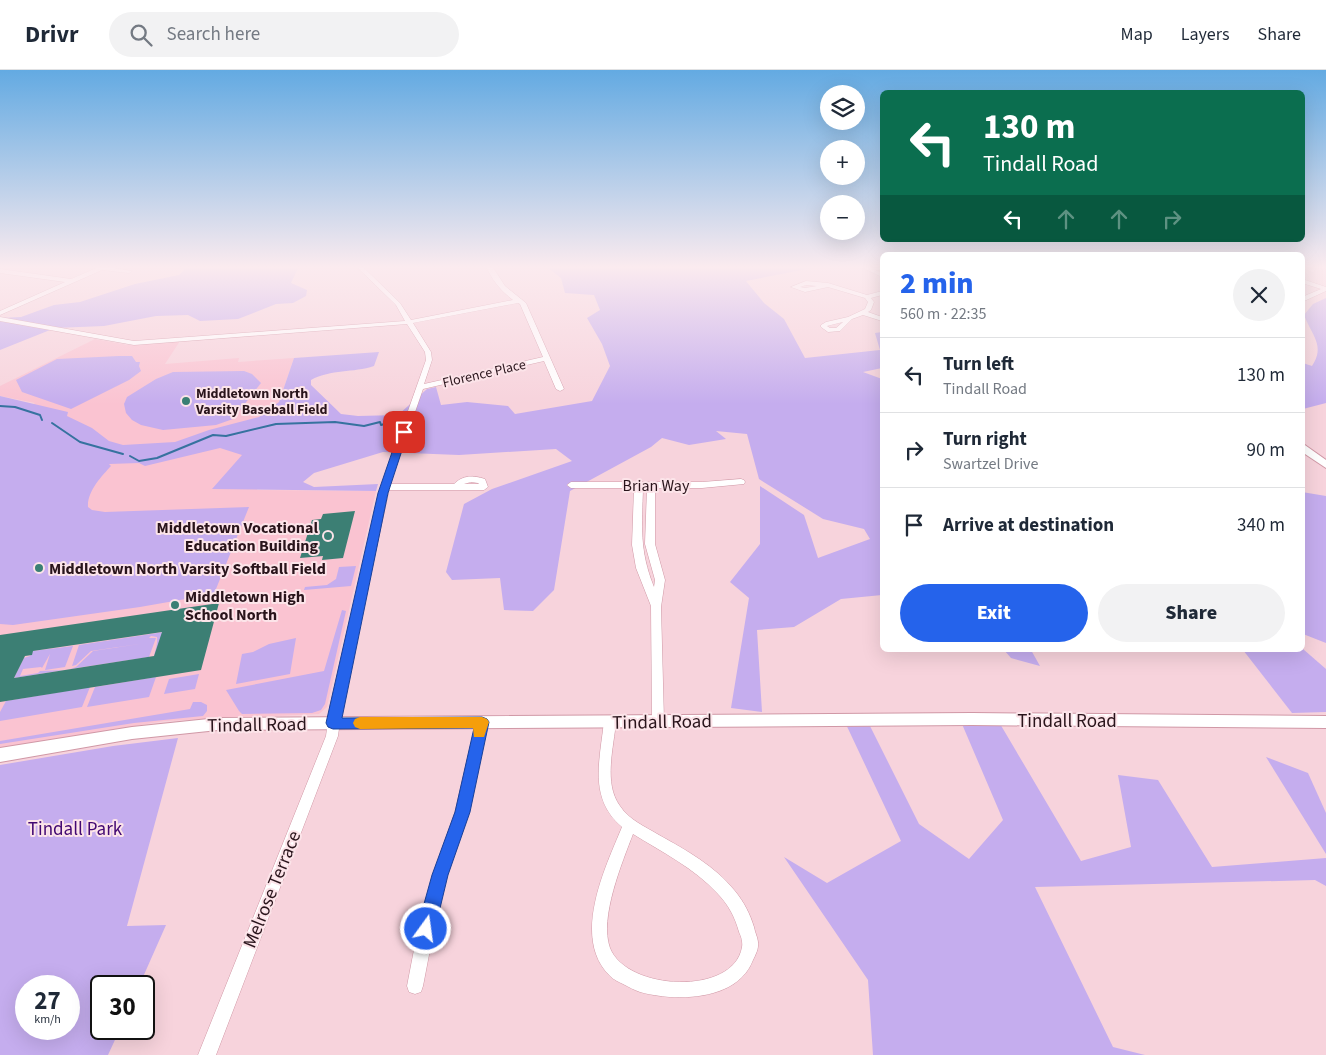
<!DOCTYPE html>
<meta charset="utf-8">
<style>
body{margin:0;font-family:"Source Sans 3",sans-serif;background:#f2f2f3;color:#1f2937;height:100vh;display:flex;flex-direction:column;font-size:19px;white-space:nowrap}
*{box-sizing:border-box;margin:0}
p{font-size:16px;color:#747a83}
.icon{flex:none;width:28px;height:28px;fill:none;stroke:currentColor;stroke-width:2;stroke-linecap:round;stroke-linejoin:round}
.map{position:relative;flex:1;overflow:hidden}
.panel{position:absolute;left:880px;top:182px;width:425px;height:400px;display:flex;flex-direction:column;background:#fff;border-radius:8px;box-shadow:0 5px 20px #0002}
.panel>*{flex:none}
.hud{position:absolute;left:880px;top:20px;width:425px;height:152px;border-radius:8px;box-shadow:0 5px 20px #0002;background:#0b6e4f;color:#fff;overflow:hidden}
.buttons{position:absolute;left:820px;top:15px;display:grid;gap:10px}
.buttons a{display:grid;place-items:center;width:45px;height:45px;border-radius:50%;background:#fff;box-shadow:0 5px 20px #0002;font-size:25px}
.speed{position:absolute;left:15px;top:905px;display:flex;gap:10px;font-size:25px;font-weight:700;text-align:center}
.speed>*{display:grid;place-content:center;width:65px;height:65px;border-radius:50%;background:#fff;box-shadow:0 5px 20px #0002;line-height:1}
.speed small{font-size:12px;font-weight:400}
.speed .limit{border:2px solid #111;border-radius:8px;background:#fff;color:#111}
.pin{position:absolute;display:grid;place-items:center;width:42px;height:42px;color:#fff;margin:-21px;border-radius:10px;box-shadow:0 2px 8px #0006}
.me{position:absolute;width:55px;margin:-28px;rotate:14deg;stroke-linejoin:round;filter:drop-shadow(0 0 4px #0008)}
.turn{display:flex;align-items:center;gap:18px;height:105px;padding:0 20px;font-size:22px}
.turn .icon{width:65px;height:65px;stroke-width:2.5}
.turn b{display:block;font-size:35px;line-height:42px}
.lanes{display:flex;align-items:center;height:48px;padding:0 20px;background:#0003;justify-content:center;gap:25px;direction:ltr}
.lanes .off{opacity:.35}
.round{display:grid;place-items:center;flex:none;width:52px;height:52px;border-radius:26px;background:#f2f2f3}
.headline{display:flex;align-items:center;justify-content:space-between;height:85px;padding:0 20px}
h1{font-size:30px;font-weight:800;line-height:38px;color:#2563eb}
.cta{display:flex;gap:10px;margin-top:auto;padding:10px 20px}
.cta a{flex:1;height:58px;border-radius:30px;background:#2563eb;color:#fff;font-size:20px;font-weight:800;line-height:58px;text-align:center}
.cta a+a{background:#f2f2f3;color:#1f2937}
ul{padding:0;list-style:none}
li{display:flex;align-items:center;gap:15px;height:75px;padding:0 20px;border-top:1px solid #e0e1e3}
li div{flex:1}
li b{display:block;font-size:19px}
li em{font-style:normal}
header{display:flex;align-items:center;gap:30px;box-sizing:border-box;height:70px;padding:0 25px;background:#fff;border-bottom:1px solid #e0e1e3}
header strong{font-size:24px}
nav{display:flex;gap:28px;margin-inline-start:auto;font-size:18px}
.search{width:350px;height:45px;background:#f2f2f3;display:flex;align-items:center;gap:12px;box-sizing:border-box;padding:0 18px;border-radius:28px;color:#747a83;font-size:19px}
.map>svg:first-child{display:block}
</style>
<header>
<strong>Drivr</strong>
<div class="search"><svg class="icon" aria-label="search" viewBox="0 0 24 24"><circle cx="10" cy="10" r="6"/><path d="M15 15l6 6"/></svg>Search here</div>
<nav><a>Map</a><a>Layers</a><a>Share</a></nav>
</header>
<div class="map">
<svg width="1326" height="985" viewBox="0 0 1326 985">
<rect width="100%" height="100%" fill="#f7d3dc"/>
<polygon fill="#fac3d1" points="95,269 128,275 180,271 165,294 239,288 238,292 294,288 279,332 257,420 376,421 327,637 319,644 165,651 0,678 0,353 35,333 0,326 0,316"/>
<g fill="#c5adee" fill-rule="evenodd">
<polygon points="183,196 299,196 291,213 307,220 306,226 293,233 276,234 238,249 200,251 188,245 156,246 104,256 55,258 0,280 0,248 21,247 54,235 80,232 135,214 179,205 184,200"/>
<path d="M550,196H822L746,211L764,233L784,249L805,288L880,280L875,263L882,262V298L863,302L882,309V525L841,529L794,557L757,560L762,642L731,638L749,528L730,512L760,474V416L804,445L818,488L870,469L864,459L823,449L759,409L747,364L716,361L726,369L689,375L662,368L651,377L570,421L554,520L533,541L504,540L500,508L452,510L446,502L464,434L492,419L572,391L556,379L459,385L383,382L314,403L303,412L314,417L378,414L376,421L212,419L242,385L220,378L145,396L139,393L109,394L111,396C102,406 87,421 88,437L92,440L105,442L249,437L214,524L140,537L13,555L0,554V326L68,342L67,346L92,358L109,371L123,375L175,372L209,360L259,347L279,332L294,288L379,282L374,296C353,303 331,299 311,310V315L341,344L358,346L398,345L427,319L436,317L441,335L467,332L508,336L515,344L592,331L610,296L602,274L587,248L600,240L594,225L565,223L561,208L548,198Z"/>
<path d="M1326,228V333L1303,339V293L1312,296C1326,276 1311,264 1304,245L1313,234Z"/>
<polygon points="119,286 132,286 136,292 140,292 139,296 141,301 129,310 71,339 22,322 16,310 57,289"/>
<polygon points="244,301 252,304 261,313 233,349 216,355 163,360 141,355 132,350 126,343 124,334 127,327 156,309 173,302"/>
<polygon points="1302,422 1326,426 1326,573 1303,564"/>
<polygon points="356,496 351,516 304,520 305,517 327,515 336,509 339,497"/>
<polygon points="342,540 346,541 325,634 321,640 312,643 242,644 239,641 226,620 324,601"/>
<path d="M164,562L156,580L157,585L154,586C155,582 158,572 157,567L151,566L149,568H156L149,587L70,599L76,597L93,581L146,573L91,581L76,595L72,596L79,575Z"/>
<polygon points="296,568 290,604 236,614 242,584 253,582 269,574"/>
<polygon points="73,576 65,597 45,600 50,584 42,598 41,597 23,599 20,606 38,603 40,601 64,600 14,608 24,588 30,586 33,581"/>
<polygon points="1303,579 1326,599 1326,642 1292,643 1243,580"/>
<polygon points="1004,580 1031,580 1040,596 1011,588"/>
<polygon points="199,604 195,619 164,624 169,609"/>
<polygon points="156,607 149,627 87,637 95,617"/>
<polygon points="90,617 82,637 0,651 0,642 6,631"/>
<polygon points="193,632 201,632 207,635 207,641 203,646 134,653 0,674 0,671 190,639"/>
<polygon points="959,647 996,647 1081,791 1131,777 1118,705 1158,710 1212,797 1326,788 1326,816 1315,810 1035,817 1113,977 1145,985 873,985 868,910 784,787 827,813 901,771 843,648 866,648 919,754 969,789 1003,750"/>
<path d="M178,668L127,856L166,855L139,916H101V959H120L108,985H0V695L113,676ZM26,916H69V959H26Z"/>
<polygon points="1266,687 1308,703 1326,743 1326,784"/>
</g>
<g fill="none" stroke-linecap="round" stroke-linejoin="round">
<g stroke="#36729f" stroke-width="2">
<polyline points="0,336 15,337 40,345 42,350"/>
<polyline points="52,353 80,372 123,384"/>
<polyline points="130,386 139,391 157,388 213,365 226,366 276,354 335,352 364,356 380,352 381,355 398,350"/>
</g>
</g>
<g fill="#3c7f74" fill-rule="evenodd">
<polygon points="355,441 343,488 322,490 323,486 300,488 312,450 321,449 323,444"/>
<path d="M219,533L201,600L0,632V565ZM162,562L154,586L14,608L25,586L32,585L33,581Z"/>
</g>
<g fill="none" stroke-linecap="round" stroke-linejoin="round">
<g stroke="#d098a6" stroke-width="1">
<g id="minor">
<polygon points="101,196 132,201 129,203 102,200 0,245 0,241 65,212 0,203 0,199 71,209"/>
<path d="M356,196H362L400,233L411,250L513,230C501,221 492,210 486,196H492L505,216L526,233L564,319L560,321L556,319L544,291L423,319L390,414H454C463,405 473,405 485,409L488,417L484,420H389L342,636L338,666L216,985H198L326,666L330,636L379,423L426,290L425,282L407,254L134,275L0,251V247L134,271L405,251L396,235ZM518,233L520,234L543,287L424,314L432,290L431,282L413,253ZM471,412L478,413L479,414H464Z"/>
<polygon points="871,196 882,197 882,201 873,199 882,203 882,207 865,199"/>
<polygon points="1302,209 1326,217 1326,221 1302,232 1302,227 1321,219 1302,213"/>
<path d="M806,211L828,213L867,225L882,221V225L871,228L874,232L871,240L868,242L882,247V251L863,245L852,249L840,261L828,262L821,257V255L826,252L848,247L865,239L868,232L865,228L828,217L805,222L791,217ZM806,215L817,216L805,218L800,217ZM843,252L836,258H830L827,256Z"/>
<path d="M741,409L744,410L745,412L744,414L702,418H655V474L665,510L661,537L664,651L662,654L658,656L654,654L652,651L651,536L636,498L632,475L634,418H571L567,415L571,412H702ZM643,418H647L645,474L655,510L654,517C639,480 642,456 643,418Z"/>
<path d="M610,646L614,648L616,651C614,677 603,713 620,736C629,750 646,757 659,765C686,780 715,796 735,821C744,832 750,844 754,857C755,863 759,870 758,876C758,880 755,886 753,890C738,931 676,932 640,922C634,920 629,917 623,914C619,912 614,910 610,906C571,868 605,798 622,757C588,728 600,690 604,651L606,648ZM633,764C662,782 694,798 717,823C728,834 735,847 739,862C741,866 743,872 742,877C734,926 627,921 610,878C599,848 622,793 633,764Z"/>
<polygon points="482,647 486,649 488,652 469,742 447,805 434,859 423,916 421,922 415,924 409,922 407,916 418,859 433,805 455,742 476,652 478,649"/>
</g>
</g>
<g stroke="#d098a6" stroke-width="2">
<g id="tertiary">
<polygon points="1302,373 1326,390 1326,398 1302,382"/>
<polygon points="972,643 1326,646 1326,658 972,655 218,660 132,669 0,692 0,678 132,657 218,648"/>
</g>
</g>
<use href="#minor" fill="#fff" fill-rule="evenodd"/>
<use href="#tertiary" fill="#fff" fill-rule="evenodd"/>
</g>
<linearGradient id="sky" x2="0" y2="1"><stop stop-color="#63aae2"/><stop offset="0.59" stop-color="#fbebef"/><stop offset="1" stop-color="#fbebef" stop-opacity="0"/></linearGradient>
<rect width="1326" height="334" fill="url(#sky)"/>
<polygon fill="#2563eb" stroke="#184099" points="404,359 408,362 388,423 342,648 482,647 487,649 489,652 470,742 448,805 435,859 432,866 426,868 420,866 417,859 432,805 455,742 474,658 333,659 328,657 326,653 378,423 399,362"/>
<polygon fill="#f59e0b" points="360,647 482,647 487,649 489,652 484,667 474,667 473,658 360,659 355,657 353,653 355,649"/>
<g fill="#3a7f74" stroke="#fce4e9" stroke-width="2">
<circle cx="186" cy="331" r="5"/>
<circle cx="328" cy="466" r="5"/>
<circle cx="39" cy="498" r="5"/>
<circle cx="175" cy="535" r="5"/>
</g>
<g text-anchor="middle" stroke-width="4" stroke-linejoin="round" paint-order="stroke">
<g font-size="14" fill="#29141b" stroke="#fce4e9">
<text transform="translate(484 303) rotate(-13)" y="5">Florence Place</text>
</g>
<g font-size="14" font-weight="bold" fill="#29141b" stroke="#fce4e9" text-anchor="start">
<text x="196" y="328">Middletown North<tspan x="196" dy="16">Varsity Baseball Field</tspan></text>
</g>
<g font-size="16" fill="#29141b" stroke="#fce4e9">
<text x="656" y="421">Brian Way</text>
</g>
<g font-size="16" font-weight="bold" fill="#29141b" stroke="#fce4e9" text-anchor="start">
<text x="318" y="463" text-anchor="end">Middletown Vocational<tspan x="318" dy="18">Education Building</tspan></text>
<text x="49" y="504">Middletown North Varsity Softball Field</text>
<text x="185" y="532">Middletown High<tspan x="185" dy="18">School North</tspan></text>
</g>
<g font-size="19" fill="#29141b" stroke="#fce4e9">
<text x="1067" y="657">Tindall Road</text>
<text transform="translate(662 651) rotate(-1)" y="7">Tindall Road</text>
<text transform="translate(257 654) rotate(-1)" y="7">Tindall Road</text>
<text transform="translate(271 819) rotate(-68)" y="7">Melrose Terrace</text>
</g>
<g font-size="19" fill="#420872" stroke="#fce4e9">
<text x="75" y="765">Tindall Park</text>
</g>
</g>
</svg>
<div class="buttons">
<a><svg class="icon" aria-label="layers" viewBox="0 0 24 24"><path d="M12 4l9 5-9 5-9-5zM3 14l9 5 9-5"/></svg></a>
<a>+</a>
<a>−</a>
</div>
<div class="speed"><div>27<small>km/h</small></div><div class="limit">30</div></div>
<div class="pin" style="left:404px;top:362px;background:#d93025"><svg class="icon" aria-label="arrive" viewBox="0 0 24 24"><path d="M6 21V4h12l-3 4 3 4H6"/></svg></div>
<svg class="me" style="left:426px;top:859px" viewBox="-20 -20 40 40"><circle r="17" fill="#2563eb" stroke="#fff" stroke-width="3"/><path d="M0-11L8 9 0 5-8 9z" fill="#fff"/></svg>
<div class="hud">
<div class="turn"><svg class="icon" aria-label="left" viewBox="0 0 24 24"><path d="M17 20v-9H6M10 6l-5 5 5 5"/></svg><div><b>130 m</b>Tindall Road</div></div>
<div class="lanes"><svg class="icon" aria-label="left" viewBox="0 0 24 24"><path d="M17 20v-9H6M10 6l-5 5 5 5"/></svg><svg class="icon off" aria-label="ahead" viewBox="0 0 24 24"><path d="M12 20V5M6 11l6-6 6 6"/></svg><svg class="icon off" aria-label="ahead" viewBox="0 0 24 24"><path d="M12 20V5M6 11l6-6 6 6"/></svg><svg class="icon off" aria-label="right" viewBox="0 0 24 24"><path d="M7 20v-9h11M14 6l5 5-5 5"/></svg></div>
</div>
<section class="panel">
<div class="headline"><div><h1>2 min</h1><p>560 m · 22:35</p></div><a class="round"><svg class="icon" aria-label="close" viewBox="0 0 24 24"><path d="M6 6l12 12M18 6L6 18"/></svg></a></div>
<ul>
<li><svg class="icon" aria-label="left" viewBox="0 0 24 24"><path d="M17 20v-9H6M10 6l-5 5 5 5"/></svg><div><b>Turn left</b><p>Tindall Road</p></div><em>130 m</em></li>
<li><svg class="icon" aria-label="right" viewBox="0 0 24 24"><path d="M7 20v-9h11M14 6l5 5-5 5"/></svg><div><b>Turn right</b><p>Swartzel Drive</p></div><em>90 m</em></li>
<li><svg class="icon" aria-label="arrive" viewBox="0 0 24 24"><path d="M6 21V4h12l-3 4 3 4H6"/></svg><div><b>Arrive at destination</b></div><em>340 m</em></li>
</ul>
<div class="cta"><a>Exit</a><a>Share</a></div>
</section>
</div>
